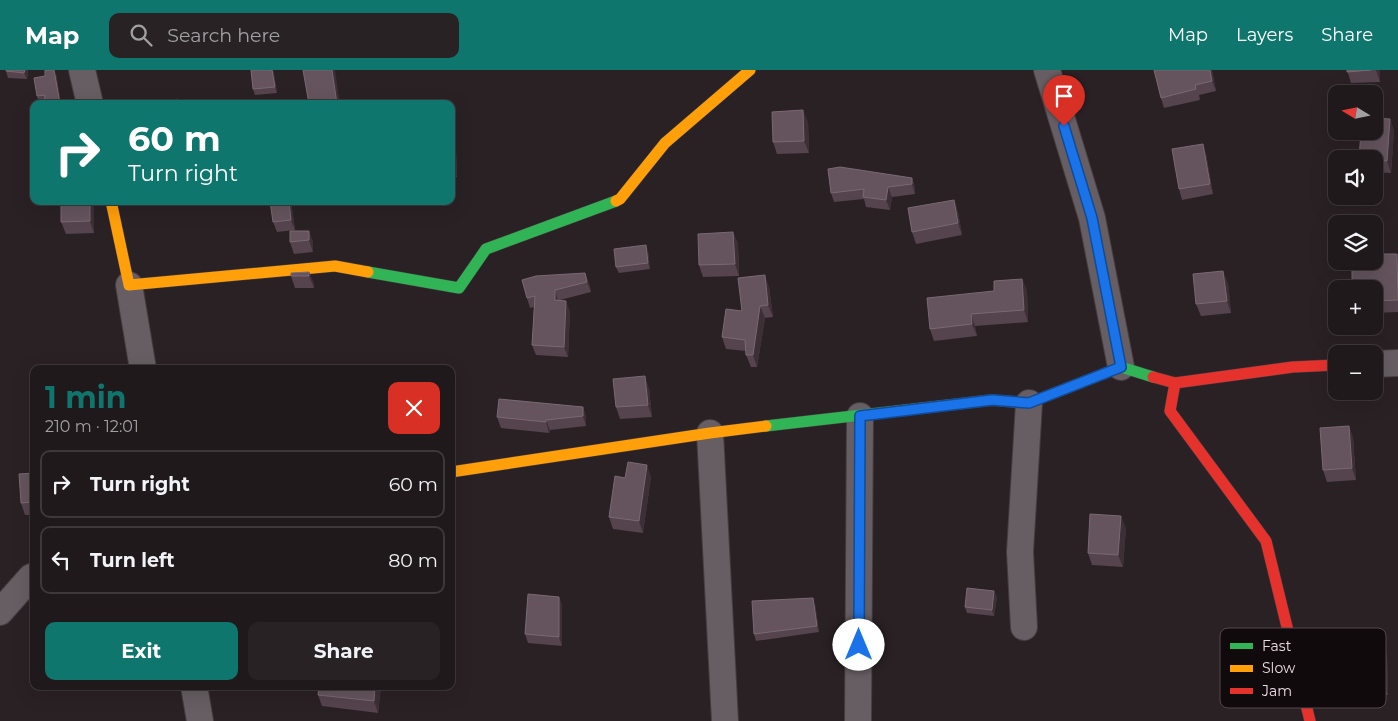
<!DOCTYPE html>
<meta charset="utf-8">
<style>
body{margin:0;font-family:Montserrat,sans-serif;background:#282225;color:#f1f3f6;height:100vh;display:flex;flex-direction:column;font-size:19px;white-space:nowrap}
*{box-sizing:border-box;margin:0}
p{font-size:16px;color:#a2a0a3}
.icon{flex:none;width:28px;height:28px;fill:none;stroke:currentColor;stroke-width:2;stroke-linecap:round;stroke-linejoin:round}
.map{position:relative;flex:1;overflow:hidden}
.sheet{position:absolute;left:30px;top:295px;width:425px;height:325px;display:flex;flex-direction:column;background:#20191c;border-radius:10px;box-shadow:0 5px 20px #0002,0 0 0 1px #3d383b}
.sheet>*{flex:none}
.top-card{position:absolute;left:30px;top:30px;width:425px;height:105px;border-radius:10px;box-shadow:0 5px 20px #0002,0 0 0 1px #3d383b;background:#0f766e;color:#fff;overflow:hidden}
.needle{width:32px;rotate:280deg}
.buttons{position:absolute;left:1328px;top:15px;display:grid;gap:10px}
.buttons a{display:grid;place-items:center;width:55px;height:55px;border-radius:10px;background:#20191c;box-shadow:0 5px 20px #0002,0 0 0 1px #3d383b;font-size:25px}
.pin{position:absolute;display:grid;place-items:center;width:42px;height:42px;color:#fff;margin:-51px -21px;border-radius:50% 50% 50% 0;rotate:-45deg;box-shadow:0 0 5px #0007}
.pin .icon{rotate:45deg}
.me{position:absolute;width:55px;margin:-28px;rotate:0deg;stroke-linejoin:round;filter:drop-shadow(0 0 4px #0008)}
.turn{display:flex;align-items:center;gap:18px;height:105px;padding:0 15px;font-size:22px}
.turn .icon{width:65px;height:65px;stroke-width:2.5}
.turn b{display:block;font-size:35px;line-height:42px}
.round{display:grid;place-items:center;flex:none;width:52px;height:52px;border-radius:10px;background:#282225}
.headline{display:flex;align-items:center;justify-content:space-between;height:85px;padding:0 15px}
h1{font-size:30px;font-weight:700;line-height:38px;color:#0f766e}
.cta{display:flex;gap:10px;margin-top:auto;padding:10px 15px}
.cta a{flex:1;height:58px;border-radius:10px;background:#0f766e;color:#fff;font-size:20px;font-weight:700;line-height:58px;text-align:center}
.cta a+a{background:#282225;color:#f1f3f6}
ul{padding:0;list-style:none}
li{display:flex;align-items:center;gap:15px;height:68px;margin:0 10px 8px;padding:0 5px;border:2px solid #3d383b;border-radius:10px}
li div{flex:1}
li b{display:block;font-size:19px}
li em{font-style:normal}
header{display:flex;align-items:center;gap:30px;box-sizing:border-box;height:70px;padding:0 25px;background:#0f766e;color:#fff}
header strong{font-size:24px}
nav{display:flex;gap:28px;margin-inline-start:auto;font-size:18px}
.search{width:350px;height:45px;background:#282225;display:flex;align-items:center;gap:12px;box-sizing:border-box;padding:0 18px;border-radius:10px;color:#a2a0a3;font-size:19px}
.map>svg:first-child{display:block}
</style>
<header>
<strong>Map</strong>
<div class="search"><svg class="icon" aria-label="search" viewBox="0 0 24 24"><circle cx="10" cy="10" r="6"/><path d="M15 15l6 6"/></svg>Search here</div>
<nav><a>Map</a><a>Layers</a><a>Share</a></nav>
</header>
<div class="map">
<svg width="1398" height="651" viewBox="0 0 1398 651">
<rect width="100%" height="100%" fill="#2a2125"/>
<g fill="none" stroke-linecap="round" stroke-linejoin="round">
<g stroke="#453d40" stroke-width="28">
<g id="street">
<polyline points="82,0 90,34"/>
<polyline points="1047,0 1092,148 1121,297"/>
<polyline points="129,215 143,299"/>
<polyline points="1374,294 1398,293"/>
<polyline points="710,363 725,651"/>
<polyline points="0,542 31,507 34,506"/>
<polyline points="1024,557 1020,482 1029,333"/>
<polyline points="194,616 200,651"/>
<polyline points="858,651 860,346"/>
</g>
</g>
<g stroke="#453d40" stroke-width="12">
<g id="fast">
<polyline points="368,202 459,218 486,179 616,131"/>
<polyline points="766,356 992,330 1029,333 1121,297 1153,307"/>
</g>
</g>
<g stroke="#453d40" stroke-width="12">
<g id="slow">
<polyline points="111,131 129,215 335,196 368,202"/>
<polyline points="616,131 620,129 665,73 750,0"/>
<polyline points="451,402 710,363 766,356"/>
</g>
</g>
<g stroke="#453d40" stroke-width="12">
<g id="jam">
<polyline points="1153,307 1175,313 1293,297 1336,295"/>
<polyline points="1175,313 1170,341 1266,471 1310,651"/>
</g>
</g>
<use href="#street" stroke="#665e62" stroke-width="26"/>
<use href="#fast" stroke="#30b455" stroke-width="11"/>
<use href="#slow" stroke="#ff9f0a" stroke-width="11"/>
<use href="#jam" stroke="#e5322d" stroke-width="11"/>
</g>
<g fill="#55434d">
<polygon points="28,0 27,9 8,8 6,1"/>
<polygon points="251,0 273,0 274,4 277,23 255,25 253,19"/>
<polygon points="1212,0 1216,21 1199,25 1200,30 1164,38 1161,28"/>
<polygon points="1347,0 1380,0 1380,12 1351,13"/>
<polygon points="56,4 61,34 44,34 44,32 39,33 37,26"/>
<polygon points="1390,49 1394,61 1391,103 1374,102 1374,89"/>
<polygon points="808,52 809,83 777,84 773,72"/>
<polygon points="451,68 456,80 457,107 451,107"/>
<polygon points="1206,84 1213,124 1182,130 1179,119"/>
<polygon points="912,108 915,117 915,124 892,127 890,140 866,137 864,129 834,132 831,123"/>
<polygon points="954,130 958,142 962,165 916,174 912,162"/>
<polygon points="61,131 94,131 94,163 66,164 61,152"/>
<polygon points="270,131 291,131 295,160 277,162 273,152"/>
<polygon points="309,161 313,173 313,182 294,184 290,172"/>
<polygon points="733,162 738,174 739,206 703,207 699,195"/>
<polygon points="648,181 650,199 619,203 616,197"/>
<polygon points="1398,187 1398,242 1374,243 1374,219"/>
<polygon points="309,202 314,214 314,218 295,218 291,206"/>
<polygon points="585,203 589,214 591,222 560,230 570,241 568,287 536,285 532,275 534,237 530,238 527,228"/>
<polygon points="1022,209 1027,221 1028,252 975,256 977,266 934,271 930,259 994,221"/>
<polygon points="1228,213 1231,243 1201,246 1196,234"/>
<polygon points="769,217 773,247 765,248 757,297 751,297 746,285 746,281 726,279 722,267 742,241"/>
<polygon points="649,318 652,347 620,349 616,337"/>
<polygon points="583,337 586,347 586,356 550,360 549,363 501,358 497,347"/>
<polygon points="1349,356 1353,368 1356,410 1327,412 1323,400"/>
<polygon points="34,403 34,445 25,445 21,433"/>
<polygon points="651,407 643,463 613,459 609,447 625,408"/>
<polygon points="1126,458 1123,497 1092,495 1088,483"/>
<polygon points="559,527 562,536 562,576 528,573 525,564"/>
<polygon points="997,527 994,546 967,543 965,537"/>
<polygon points="815,534 819,562 756,571 754,564"/>
<polygon points="1387,585 1388,625 1353,626 1349,614"/>
<polygon points="319,616 381,616 378,643 322,636 318,625"/>
</g>
<g fill="#3d2f36">
<polygon points="25,0 28,0 27,9 24,3"/>
<polygon points="55,0 56,4 61,34 60,34"/>
<polygon points="272,0 274,4 277,23 275,17"/>
<polygon points="332,0 335,0 340,34 337,34"/>
<polygon points="1210,0 1212,0 1216,21 1212,11"/>
<polygon points="1376,0 1380,0 1380,12"/>
<polygon points="803,40 808,52 809,83 804,71"/>
<polygon points="1390,49 1394,61 1391,103 1387,91"/>
<polygon points="452,68 456,80 457,107 452,95"/>
<polygon points="1203,74 1206,84 1213,124 1210,114"/>
<polygon points="912,108 915,117 915,124 912,114"/>
<polygon points="888,117 892,127 890,140 886,130"/>
<polygon points="954,130 958,142 962,165 958,153"/>
<polygon points="90,131 94,131 94,163 90,151"/>
<polygon points="289,131 291,131 295,160 291,150"/>
<polygon points="309,161 313,173 313,182 309,170"/>
<polygon points="733,162 738,174 739,206 735,194"/>
<polygon points="646,175 648,181 650,199 648,193"/>
<polygon points="1397,184 1398,187 1398,231 1398,230"/>
<polygon points="1223,201 1228,213 1231,243 1227,231"/>
<polygon points="309,202 314,214 314,218 309,206"/>
<polygon points="585,203 589,214 591,222 587,212"/>
<polygon points="765,205 769,217 773,247 768,235"/>
<polygon points="1022,209 1027,221 1028,252 1024,240"/>
<polygon points="555,220 558,231 555,230"/>
<polygon points="566,231 570,241 568,287 564,277"/>
<polygon points="760,236 765,248 757,297 753,285"/>
<polygon points="971,244 975,256 977,266 972,254"/>
<polygon points="645,306 649,318 652,347 648,335"/>
<polygon points="583,337 586,347 586,356 583,346"/>
<polygon points="546,350 550,360 549,363 546,352"/>
<polygon points="1349,356 1353,368 1356,410 1352,398"/>
<polygon points="647,395 651,407 643,463 639,451"/>
<polygon points="1121,446 1126,458 1123,497 1118,485"/>
<polygon points="994,521 997,527 994,546 992,540"/>
<polygon points="559,527 562,536 562,576 559,567"/>
<polygon points="813,528 815,534 819,562 817,556"/>
<polygon points="1382,573 1387,585 1388,625 1383,613"/>
<polygon points="375,616 381,616 378,643 374,631"/>
</g>
<g fill="#65545d" stroke="#7a6972">
<polygon points="6,0 25,0 24,3 6,1"/>
<polygon points="45,0 54,0 60,34 44,34 45,25 37,26 34,8 45,6"/>
<polygon points="251,0 272,0 275,17 253,19"/>
<polygon points="303,0 332,0 337,34 309,34"/>
<polygon points="1154,0 1210,0 1212,11 1195,15 1196,19 1161,28"/>
<polygon points="1347,0 1371,0 1347,2"/>
<polygon points="177,29 180,34 168,34"/>
<polygon points="803,40 804,71 773,72 772,42"/>
<polygon points="1374,48 1390,49 1387,91 1374,90 1374,89 1359,89 1361,61 1374,61"/>
<rect x="451" y="68" width="1" height="27"/>
<polygon points="1203,74 1210,114 1179,119 1172,79"/>
<polygon points="840,97 912,108 912,114 888,117 886,130 863,127 864,119 831,123 828,99"/>
<polygon points="954,130 958,153 912,162 908,138"/>
<polygon points="61,131 90,131 90,151 61,152"/>
<polygon points="270,131 289,131 291,150 273,152"/>
<polygon points="290,161 309,161 309,170 290,172"/>
<polygon points="733,162 735,194 699,195 698,164"/>
<polygon points="646,175 648,193 616,197 614,179"/>
<polygon points="1374,184 1397,184 1398,230 1374,231 1374,219 1352,219 1352,191 1374,191"/>
<polygon points="1223,201 1227,231 1196,234 1193,204"/>
<polygon points="309,202 309,206 291,206 291,203"/>
<polygon points="585,203 587,212 555,220 555,230 566,231 564,277 532,275 535,226 527,228 522,210 536,206"/>
<polygon points="765,205 768,235 760,236 753,285 746,285 745,270 722,267 726,239 742,241 738,208"/>
<polygon points="1022,209 1024,240 971,244 972,254 930,259 927,228 994,221 994,211"/>
<polygon points="645,306 648,335 616,337 613,309"/>
<polygon points="499,329 583,337 583,346 546,350 546,352 497,347"/>
<polygon points="1349,356 1352,398 1323,400 1320,358"/>
<polygon points="628,392 647,395 639,451 609,447 615,406 625,408"/>
<polygon points="34,403 34,432 21,433 19,404"/>
<polygon points="1090,444 1121,446 1118,485 1088,483"/>
<polygon points="967,518 994,521 992,540 965,537"/>
<polygon points="528,524 559,527 559,567 525,564"/>
<polygon points="813,528 817,556 754,564 752,531"/>
<polygon points="319,616 375,616 374,631 318,625"/>
</g>
<g fill="none" stroke-linecap="round" stroke-linejoin="round">
<g stroke="#114b97" stroke-width="12">
<polyline id="route" points="859,575 860,346 992,330 1029,333 1121,297 1092,148 1064,56"/>
</g>
<use href="#route" stroke="#1a73e8" stroke-width="9"/>
</g>
<rect x="1220" y="558" width="166" height="80" rx="8" fill="#110a0d" stroke="#52494d" stroke-width="1"/>
<rect x="1230" y="573" width="23" height="6" fill="#30b455"/>
<rect x="1230" y="595" width="23" height="7" fill="#ff9f0a"/>
<rect x="1230" y="618" width="23" height="6" fill="#e5322d"/>
<g font-size="14" fill="#e9dce2">
<text x="1262" y="581">Fast</text>
<text x="1262" y="603">Slow</text>
<text x="1262" y="626">Jam</text>
</g>
</svg>
<div class="buttons">
<a><svg class="needle" viewBox="-14 -14 28 28"><path d="M0-13l5 13h-10z" fill="#e53935"/><path d="M0 13l5-13h-10z" fill="#a2a0a3"/></svg></a>
<a><svg class="icon" aria-label="sound" viewBox="0 0 24 24"><path d="M4 9h4l5-4v14l-5-4H4zM17 9q2 3 0 6"/></svg></a>
<a><svg class="icon" aria-label="layers" viewBox="0 0 24 24"><path d="M12 4l9 5-9 5-9-5zM3 14l9 5 9-5"/></svg></a>
<a>+</a>
<a>−</a>
</div>
<div class="pin" style="left:1064px;top:56px;background:#d93025"><svg class="icon" aria-label="arrive" viewBox="0 0 24 24"><path d="M6 21V4h12l-3 4 3 4H6"/></svg></div>
<svg class="me" style="left:859px;top:575px" viewBox="-20 -20 40 40"><circle r="19" fill="#fff"/><path d="M0-13L10 11 0 6-10 11z" fill="#1a73e8"/></svg>
<div class="top-card">
<div class="turn"><svg class="icon" aria-label="right" viewBox="0 0 24 24"><path d="M7 20v-9h11M14 6l5 5-5 5"/></svg><div><b>60 m</b>Turn right</div></div>
</div>
<section class="sheet">
<div class="headline"><div><h1>1 min</h1><p>210 m · 12:01</p></div><a class="round" style="background:#d93025;color:#fff"><svg class="icon" aria-label="close" viewBox="0 0 24 24"><path d="M6 6l12 12M18 6L6 18"/></svg></a></div>
<ul>
<li><svg class="icon" aria-label="right" viewBox="0 0 24 24"><path d="M7 20v-9h11M14 6l5 5-5 5"/></svg><div><b>Turn right</b></div><em>60 m</em></li>
<li><svg class="icon" aria-label="left" viewBox="0 0 24 24"><path d="M17 20v-9H6M10 6l-5 5 5 5"/></svg><div><b>Turn left</b></div><em>80 m</em></li>
</ul>
<div class="cta"><a>Exit</a><a>Share</a></div>
</section>
</div>
